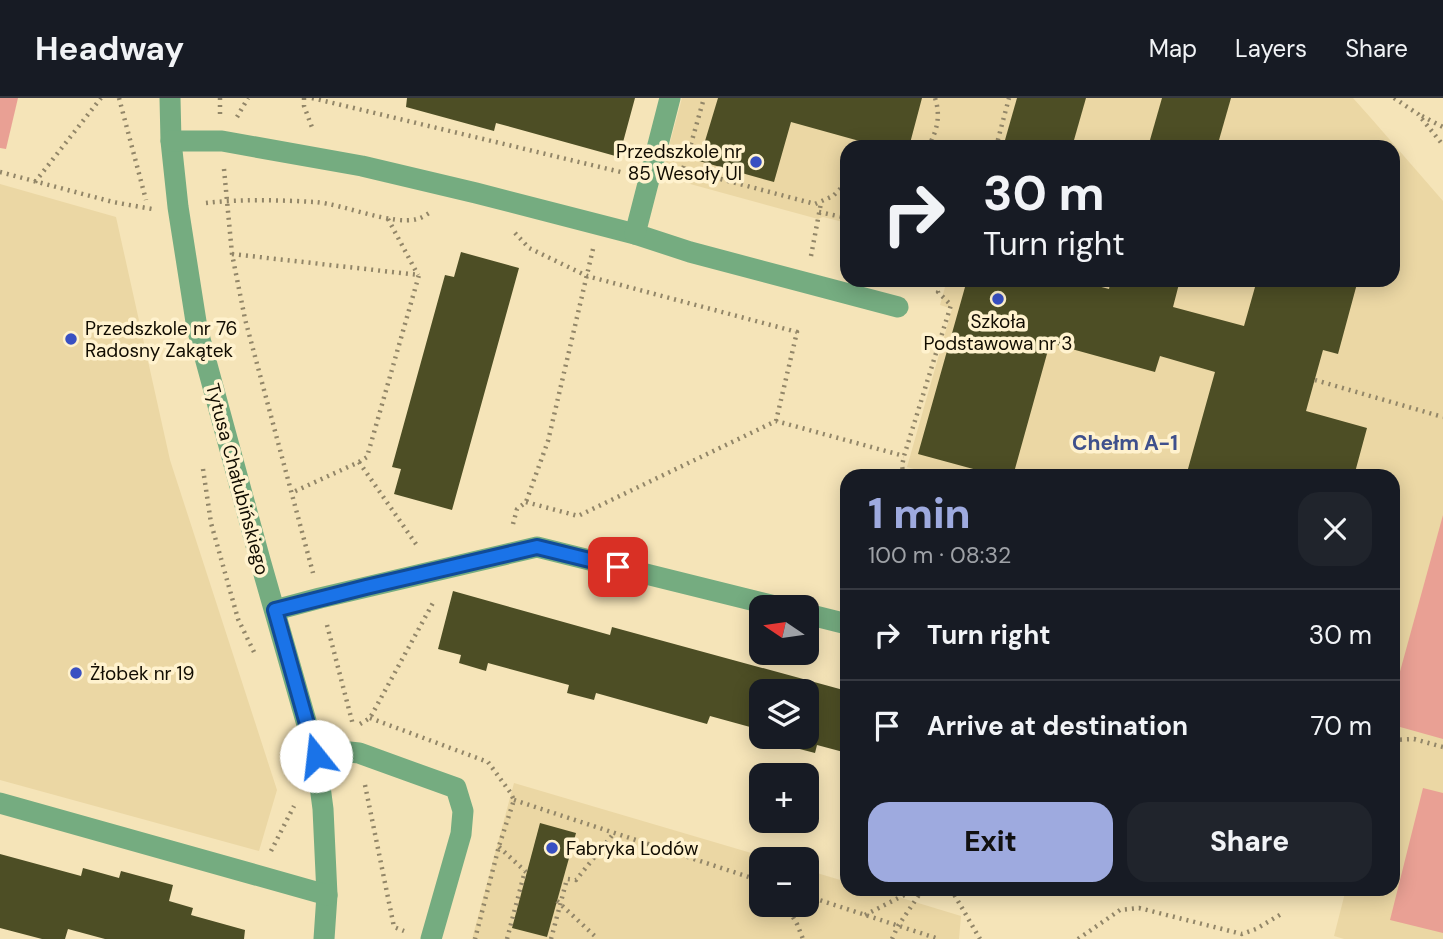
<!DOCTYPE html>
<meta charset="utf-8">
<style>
body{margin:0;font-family:"DM Sans",sans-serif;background:#20242c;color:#f1f3f6;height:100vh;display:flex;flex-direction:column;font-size:26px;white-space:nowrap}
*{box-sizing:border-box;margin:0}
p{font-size:23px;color:#9ea1a6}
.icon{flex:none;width:38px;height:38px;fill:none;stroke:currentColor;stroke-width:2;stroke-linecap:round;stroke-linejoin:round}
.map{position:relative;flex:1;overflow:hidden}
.panel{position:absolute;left:840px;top:371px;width:560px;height:427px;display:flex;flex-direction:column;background:#171b24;border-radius:21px;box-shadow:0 4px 18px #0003}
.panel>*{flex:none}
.guide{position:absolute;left:840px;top:42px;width:560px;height:147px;border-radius:21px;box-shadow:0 4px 18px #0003;background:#171b24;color:#f1f3f6;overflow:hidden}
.needle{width:46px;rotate:283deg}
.tools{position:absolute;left:749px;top:497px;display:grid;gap:14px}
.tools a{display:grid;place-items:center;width:70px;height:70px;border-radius:14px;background:#171b24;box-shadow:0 4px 18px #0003;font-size:35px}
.pin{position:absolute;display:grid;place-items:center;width:60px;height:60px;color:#fff;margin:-30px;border-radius:14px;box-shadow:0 4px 10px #0006}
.me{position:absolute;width:77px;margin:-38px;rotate:344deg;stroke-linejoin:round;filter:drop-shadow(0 0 5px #0008)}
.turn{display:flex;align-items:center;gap:24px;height:147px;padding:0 28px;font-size:32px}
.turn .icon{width:91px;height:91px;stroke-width:2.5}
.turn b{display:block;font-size:49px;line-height:60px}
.round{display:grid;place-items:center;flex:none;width:74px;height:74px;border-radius:21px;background:#20242c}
.head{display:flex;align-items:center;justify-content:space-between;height:119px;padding:0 28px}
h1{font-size:42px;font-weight:800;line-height:52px;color:#9eaadf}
.button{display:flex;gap:14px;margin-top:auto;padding:14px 28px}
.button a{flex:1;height:80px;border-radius:21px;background:#9eaadf;color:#111;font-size:28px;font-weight:800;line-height:80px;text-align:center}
.button a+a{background:#20242c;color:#f1f3f6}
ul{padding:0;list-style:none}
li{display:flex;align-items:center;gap:21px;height:91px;padding:0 28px;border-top:2px solid #363941}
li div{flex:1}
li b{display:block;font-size:26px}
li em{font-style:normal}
header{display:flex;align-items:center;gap:42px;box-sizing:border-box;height:98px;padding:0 35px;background:#171b24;border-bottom:2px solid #363941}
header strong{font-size:33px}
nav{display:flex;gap:38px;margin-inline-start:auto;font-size:24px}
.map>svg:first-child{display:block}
</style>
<header>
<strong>Headway</strong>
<nav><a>Map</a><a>Layers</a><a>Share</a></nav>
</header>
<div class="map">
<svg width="1443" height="841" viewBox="0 0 1443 841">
<rect width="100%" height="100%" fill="#f5e4b8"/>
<g fill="#ebd7a4">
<polygon points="682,0 1353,0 1370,19 1443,103 1443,841 1344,841 1334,838 1346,791 1393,791 1393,599 1400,573 1393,571 1393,378 938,378 907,369 952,211 940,207 947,182 1393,182 1393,49 847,49 847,125 823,119 818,121 661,78"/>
<polygon points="0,86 116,119 170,362 277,692 259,753 0,682"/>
<polygon points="514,685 772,761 761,761 761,807 807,807 807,772 847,784 847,791 872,791 961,818 959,841 472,841"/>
</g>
<g fill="#e9a094">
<polygon points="0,0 18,0 6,51 0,50"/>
<polygon points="1443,417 1443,641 1393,627 1393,599"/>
<polygon points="1423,690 1443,695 1443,835 1390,822"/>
</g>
<g fill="#4d4e25">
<polygon points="407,0 635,0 619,59 496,25 494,33 406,9"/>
<polygon points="718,0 922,0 909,49 881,49 791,24 774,84 699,63"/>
<polygon points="1017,0 1086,0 1072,49 1003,49"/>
<polygon points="1162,0 1231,0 1217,49 1148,49"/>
<polygon points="461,154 519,170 452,412 394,396 401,371 392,369 445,177 454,179"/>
<polygon points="967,182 1075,182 1109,191 1111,182 1180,182 1173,209 1244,228 1257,182 1358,182 1338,256 1323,252 1306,313 1367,330 1354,378 1186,378 1215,274 1160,258 1155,274 1050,245 1013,378 999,378 918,356"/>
<polygon points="453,493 610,537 612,529 847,593 847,655 817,647 815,655 788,648 790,640 785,639 807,639 807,593 761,593 761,632 710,618 707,626 596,595 594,602 567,595 569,587 488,565 486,573 459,565 461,557 438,551"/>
<polygon points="540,725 576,735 547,839 512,830"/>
<polygon points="0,756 81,778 83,770 119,780 121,773 173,787 169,803 193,810 191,817 245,832 244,841 105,841 68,831 65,841 42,841 0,830"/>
</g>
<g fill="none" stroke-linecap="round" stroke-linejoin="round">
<g stroke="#928668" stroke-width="4.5" stroke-dasharray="2 5" stroke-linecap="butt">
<polyline points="119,0 146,102"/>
<polyline points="220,0 220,17"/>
<polyline points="304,0 304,8 313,32"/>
<polyline points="312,0 625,75"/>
<polyline points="1394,0 1418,16 1443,47"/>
<polyline points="1422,18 1443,29"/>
<polyline points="237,19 248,0"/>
<path d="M928,49C937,33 941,18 935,0"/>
<polyline points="996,49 1009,0"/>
<polyline points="687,60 704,0"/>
<polyline points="684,68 683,71 815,106 833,98 847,84"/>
<polyline points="224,71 232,156 245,221 313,475"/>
<polyline points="0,74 113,104 152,111"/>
<polyline points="35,84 101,0"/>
<path d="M206,105C240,101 281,102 315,104C343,106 393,128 417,121C422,120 427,116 431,114"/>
<polyline points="819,114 847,120"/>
<polyline points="388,121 418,177"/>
<polyline points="515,135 529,150 587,178 797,234 776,323"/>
<polyline points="232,156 419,177 367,359 359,364 291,395"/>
<polyline points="811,158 821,105"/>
<polyline points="959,182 966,184"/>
<polyline points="1315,282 1443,319"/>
<polyline points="359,364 418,449"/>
<polyline points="203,371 211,425 238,521 254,554"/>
<polyline points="904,378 902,368 904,358 951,207 938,194 942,182"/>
<polyline points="526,404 578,418 776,323 904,358"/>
<polyline points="513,426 517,411 526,404 548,343 593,151"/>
<polyline points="327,527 353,627"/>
<polyline points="370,620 488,664 510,694 514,702 499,748 475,841"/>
<polyline points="360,626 370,620 434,503"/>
<polyline points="1393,642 1414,641 1443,649"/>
<polyline points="365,687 394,829 404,833"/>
<polyline points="514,702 761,783"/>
<polyline points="499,749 526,774"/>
<polyline points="271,753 294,708"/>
<polyline points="951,791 980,841"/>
<polyline points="807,798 939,841"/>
<polyline points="557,803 598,841"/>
<polyline points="786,807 797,826 803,841"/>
<polyline points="865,817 916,791"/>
<polyline points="507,841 525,773"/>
<polyline points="551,841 567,781 576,782 614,735"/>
<polyline points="892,841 898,828 923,791"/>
<polyline points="1078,841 1120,812 1139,810 1242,836 1256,831 1283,815"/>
</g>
<g stroke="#75ac80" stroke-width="21">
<polyline points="170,0 171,43 178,109 197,230 260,462 316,658 323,711 327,797 324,841"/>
<polyline points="171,43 222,43 362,68 476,95 635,136 690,154 898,209"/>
<polyline points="635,136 670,0"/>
<polyline points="275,512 320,500 537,449 779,509"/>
<polyline points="807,516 847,526"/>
<polyline points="316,658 340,653 359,655 456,690 463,713 461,736 431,841"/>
<polyline points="0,705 327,797"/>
</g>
</g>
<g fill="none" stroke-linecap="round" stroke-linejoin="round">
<g stroke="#114b97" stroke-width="18">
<polyline id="route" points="316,658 275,512 366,489 537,449 618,469"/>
</g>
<use href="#route" stroke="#1a73e8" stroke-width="12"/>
</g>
<g fill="#3950c2" stroke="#fff2ce" stroke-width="2.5">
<circle cx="756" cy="64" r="7"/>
<circle cx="998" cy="201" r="7"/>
<circle cx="71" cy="241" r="7"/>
<circle cx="76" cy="575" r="7"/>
<circle cx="552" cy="750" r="7"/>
</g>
<g text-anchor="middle" stroke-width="7" stroke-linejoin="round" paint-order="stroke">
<g font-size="19" fill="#110c01" stroke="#fff2ce" text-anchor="start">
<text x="742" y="60" text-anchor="end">Przedszkole nr<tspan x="742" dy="22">85 Wesoły Ul</tspan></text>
<text x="998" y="230" text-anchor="middle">Szkoła<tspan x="998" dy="22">Podstawowa nr 3</tspan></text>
<text x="85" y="237">Przedszkole nr 76<tspan x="85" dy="22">Radosny Zakątek</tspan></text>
<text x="90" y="582">Żłobek nr 19</text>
<text x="566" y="757">Fabryka Lodów</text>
</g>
<g font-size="19" fill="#110c01" stroke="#fff2ce">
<text transform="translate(238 381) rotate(75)" y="7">Tytusa Chałubińskiego</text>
</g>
<g font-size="21" font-weight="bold" fill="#3f508c" stroke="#fff2ce">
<text x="1125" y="352">Chełm A-1</text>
</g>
</g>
</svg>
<div class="tools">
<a><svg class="needle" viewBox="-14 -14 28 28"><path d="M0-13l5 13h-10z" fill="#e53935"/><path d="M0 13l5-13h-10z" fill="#9ea1a6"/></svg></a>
<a><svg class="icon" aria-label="layers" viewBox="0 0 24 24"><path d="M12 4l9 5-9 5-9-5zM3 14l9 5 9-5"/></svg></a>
<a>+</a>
<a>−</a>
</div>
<div class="pin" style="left:618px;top:469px;background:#d93025"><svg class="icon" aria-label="arrive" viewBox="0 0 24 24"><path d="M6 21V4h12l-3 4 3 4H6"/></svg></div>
<svg class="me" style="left:316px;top:658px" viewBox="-20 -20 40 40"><circle r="19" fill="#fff"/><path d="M0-13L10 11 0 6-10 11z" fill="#1a73e8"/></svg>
<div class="guide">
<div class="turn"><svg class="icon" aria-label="right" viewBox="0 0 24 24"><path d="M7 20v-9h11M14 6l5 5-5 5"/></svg><div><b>30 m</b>Turn right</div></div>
</div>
<section class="panel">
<div class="head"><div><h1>1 min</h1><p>100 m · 08:32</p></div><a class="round"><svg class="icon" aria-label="close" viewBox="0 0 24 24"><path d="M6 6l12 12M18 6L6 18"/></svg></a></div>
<ul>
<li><svg class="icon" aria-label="right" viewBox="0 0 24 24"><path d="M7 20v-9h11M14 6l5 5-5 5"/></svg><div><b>Turn right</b></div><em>30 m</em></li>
<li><svg class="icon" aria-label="arrive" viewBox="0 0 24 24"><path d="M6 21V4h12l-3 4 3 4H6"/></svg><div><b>Arrive at destination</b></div><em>70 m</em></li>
</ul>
<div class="button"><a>Exit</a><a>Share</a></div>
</section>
</div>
